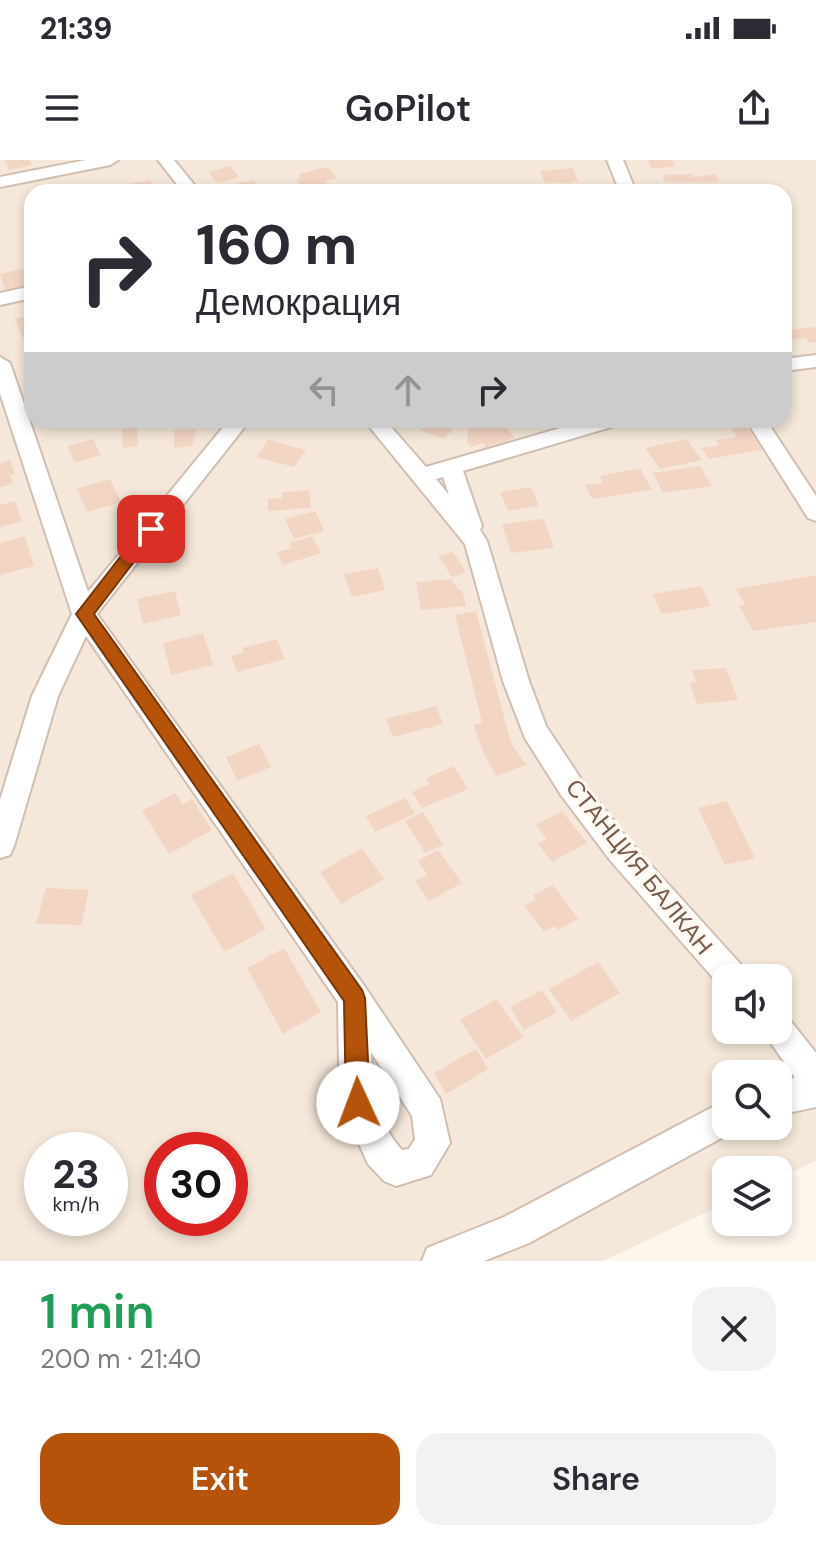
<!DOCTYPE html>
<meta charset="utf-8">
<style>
body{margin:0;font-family:"DM Sans",sans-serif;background:#f2f2f3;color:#2b2b33;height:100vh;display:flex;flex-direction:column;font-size:30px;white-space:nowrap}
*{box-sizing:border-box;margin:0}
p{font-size:26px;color:#7c7c81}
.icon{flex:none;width:44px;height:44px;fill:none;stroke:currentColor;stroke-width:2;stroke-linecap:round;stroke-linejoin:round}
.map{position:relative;height:1101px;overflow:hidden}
.details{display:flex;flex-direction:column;background:#fff;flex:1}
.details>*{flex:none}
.banner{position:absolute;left:24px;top:24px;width:768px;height:244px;border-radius:24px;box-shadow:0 4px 12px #0003;background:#fff;color:#2b2b33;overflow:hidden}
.buttons{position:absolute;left:712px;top:804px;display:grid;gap:16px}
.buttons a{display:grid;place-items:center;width:80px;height:80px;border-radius:16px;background:#fff;box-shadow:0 4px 12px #0003;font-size:40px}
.speed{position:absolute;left:24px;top:972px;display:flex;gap:16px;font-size:40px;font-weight:700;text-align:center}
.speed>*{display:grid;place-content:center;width:104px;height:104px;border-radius:50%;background:#fff;box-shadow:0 4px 12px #0003;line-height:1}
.speed small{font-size:20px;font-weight:400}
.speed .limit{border:12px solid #d22;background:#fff;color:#111}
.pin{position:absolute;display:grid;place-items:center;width:68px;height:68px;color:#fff;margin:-34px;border-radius:16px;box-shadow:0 4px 12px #0006}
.me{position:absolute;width:88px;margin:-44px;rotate:358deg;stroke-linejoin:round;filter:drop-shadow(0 0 6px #0008)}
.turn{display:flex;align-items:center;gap:28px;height:168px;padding:0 40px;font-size:36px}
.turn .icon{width:104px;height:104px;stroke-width:2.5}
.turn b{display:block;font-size:56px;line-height:68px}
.lanes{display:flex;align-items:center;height:76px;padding:0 40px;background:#0003;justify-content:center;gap:40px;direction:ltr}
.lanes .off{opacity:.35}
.round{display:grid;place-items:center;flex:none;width:84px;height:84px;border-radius:24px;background:#f2f2f3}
.overview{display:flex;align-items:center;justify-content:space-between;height:136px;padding:0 40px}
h1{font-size:48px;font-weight:600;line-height:60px;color:#1e9e55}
.button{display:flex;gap:16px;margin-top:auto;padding:16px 40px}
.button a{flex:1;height:92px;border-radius:24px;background:#b45309;color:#fff;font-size:32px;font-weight:600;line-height:92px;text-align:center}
.button a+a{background:#f2f2f3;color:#2b2b33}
.status{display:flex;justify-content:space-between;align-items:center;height:56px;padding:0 40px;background:#fff;direction:ltr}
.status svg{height:22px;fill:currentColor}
header{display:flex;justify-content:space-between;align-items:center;height:104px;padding:0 40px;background:#fff;font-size:36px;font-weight:600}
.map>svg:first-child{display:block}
</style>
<div class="status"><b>21:39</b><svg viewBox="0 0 49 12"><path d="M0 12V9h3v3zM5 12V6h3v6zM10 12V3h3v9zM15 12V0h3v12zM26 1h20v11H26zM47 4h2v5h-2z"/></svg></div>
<header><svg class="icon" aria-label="menu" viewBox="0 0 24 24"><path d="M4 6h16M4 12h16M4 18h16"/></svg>GoPilot<svg class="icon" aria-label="share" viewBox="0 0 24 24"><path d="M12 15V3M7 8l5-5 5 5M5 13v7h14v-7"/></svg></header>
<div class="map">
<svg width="816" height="1101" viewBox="0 0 816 1101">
<rect width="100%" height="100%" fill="#fdf6ec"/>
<path fill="#f5e8da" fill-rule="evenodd" d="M0,0H816V1001L778,1018V1010H726V1043L603,1101H0ZM32,32H784V260H32ZM726,818H778V870H726ZM726,914H778V966H726ZM42,990H110V1058H42ZM162,990H230V1058H162Z"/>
<g fill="#f3d5c3">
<polygon points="9,0 30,0 32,5 9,10 4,1"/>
<polygon points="648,0 672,0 675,7 651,8"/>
<polygon points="230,6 239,17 217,23 208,12"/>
<polygon points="327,7 337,18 325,21 329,26 306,32 296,20 301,18 298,14"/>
<polygon points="573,8 578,21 572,21 573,23 544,22 540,11"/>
<polygon points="692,14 694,17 716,14 719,22 665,22 662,15"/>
<polygon points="150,20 156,29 149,32 135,32 130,24"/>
<polygon points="253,20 263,32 232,32 227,26"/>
<polygon points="31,107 32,125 5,130 0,114"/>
<polygon points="32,155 32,184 26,185 15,159"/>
<polygon points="816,167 816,182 809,183 806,178 794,180 787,170"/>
<polygon points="429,260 453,269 444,279 420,270"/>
<polygon points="469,260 502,262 515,278 486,287 483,283 471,287 467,281"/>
<polygon points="726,260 742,260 762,290 709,299 702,288 719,285 716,280 737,277"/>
<polygon points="137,267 138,286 123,288 122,269"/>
<polygon points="197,269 192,286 174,288 174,270"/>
<polygon points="93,279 101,295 75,303 67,286"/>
<polygon points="687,279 702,300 660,309 645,288"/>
<polygon points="268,280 306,290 294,307 256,297"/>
<polygon points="10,300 15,314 10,315 13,324 0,327 0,303"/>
<polygon points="700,306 712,326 663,333 653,313"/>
<polygon points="640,308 652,330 592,339 585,325 603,323 600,316"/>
<polygon points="110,319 121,342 87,352 77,329"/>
<polygon points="531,327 539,346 508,351 500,332"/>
<polygon points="309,330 311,348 268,351 268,339 282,338 282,332"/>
<polygon points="15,341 22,361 0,367 0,345"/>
<polygon points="315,351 324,371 294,379 285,359"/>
<polygon points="544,359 554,388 511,393 502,364"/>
<polygon points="25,376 34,406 0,415 0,383"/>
<polygon points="312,376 321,393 283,405 277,392 292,388 289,383"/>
<polygon points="453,392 466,412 452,417 438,396"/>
<polygon points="378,408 385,430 352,437 344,414"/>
<polygon points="816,415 816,462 753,471 739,445 745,445 736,429"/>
<polygon points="451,419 459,430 462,430 466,446 421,450 416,422"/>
<polygon points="701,426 711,446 662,454 652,434"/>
<polygon points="175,431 181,455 143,464 137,439"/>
<polygon points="476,451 511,583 526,605 496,616 483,592 474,565 482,562 455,455"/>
<polygon points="203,473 213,505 171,515 163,483"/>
<polygon points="277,479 285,499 237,512 231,496 244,492 242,488"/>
<polygon points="726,508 738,540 697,544 690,523 696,522 692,510"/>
<polygon points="436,546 443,564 393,577 386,559"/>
<polygon points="259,584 271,607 237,621 226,597"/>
<polygon points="454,606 468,629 422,648 412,632 430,624 426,618"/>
<polygon points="175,633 183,644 192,639 212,670 169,694 142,651"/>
<polygon points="405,638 415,654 375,672 366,656"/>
<polygon points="727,641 755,698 725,705 698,648"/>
<polygon points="562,651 587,683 552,702 538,684 547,679 536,665"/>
<polygon points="423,652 443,685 425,693 405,661"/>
<polygon points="362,688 384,719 341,744 320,712"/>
<polygon points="438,690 462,723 429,741 415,721 427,715 418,701"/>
<polygon points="233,713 266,769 224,792 191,735"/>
<polygon points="553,725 578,759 558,770 555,766 544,772 525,746 536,740 533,735"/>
<polygon points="46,728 89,730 81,765 36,764"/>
<polygon points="284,788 321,852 283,874 247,808"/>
<polygon points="598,802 620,833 571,861 549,829"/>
<polygon points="542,830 557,852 524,870 510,847"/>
<polygon points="497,839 523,877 486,899 460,860"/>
<polygon points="476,889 488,909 446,934 434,913"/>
</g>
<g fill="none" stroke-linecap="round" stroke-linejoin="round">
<g stroke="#d1beb0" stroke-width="4">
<g id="minor">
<polygon points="86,0 118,0 110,5 0,27 0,17"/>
<polygon points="158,0 174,0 200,32 183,32"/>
<polygon points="607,0 623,0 636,32 620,32"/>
<polygon points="32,126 32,138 0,145 0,133"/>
<polygon points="816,195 816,207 784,211 784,199"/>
<path d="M0,197L10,203L88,432L229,260H250L97,454L365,827L440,939L450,983L431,1015L396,1026L384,1021L368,1004L345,952L339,907L338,842L86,476L58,536L14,686L10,695L0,698V640L32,536L72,454L0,233ZM371,892L412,956L415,979L409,989L402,990C377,963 373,929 371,892Z"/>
<path d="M364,260H385L426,307L588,260H621L618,265L463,311L482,366L480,370L487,381L529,521L546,566L581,619L630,682L744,808L748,818H726V830L722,828L610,700L561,635L525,578L503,521L465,384ZM443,317L449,335L436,319Z"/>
<polygon points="746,260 766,260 816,336 816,361 808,358"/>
<polygon points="778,854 789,859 816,893 816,947 778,955 778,921 795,918 762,870 778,870"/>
<polygon points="726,940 726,966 739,966 738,969 529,1083 484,1101 422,1101 427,1088 504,1057"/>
</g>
</g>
<use href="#minor" fill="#fff" fill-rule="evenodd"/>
</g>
<polygon fill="#b45309" stroke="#753606" stroke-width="2" points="151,363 159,369 156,373 94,454 362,830 365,838 370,943 366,952 358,955 350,952 346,943 344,841 76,454 145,365"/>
<g text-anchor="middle" stroke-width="7" stroke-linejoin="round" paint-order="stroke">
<g font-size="24" fill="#7a5c4d" stroke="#fffaf3">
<text transform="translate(639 707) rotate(51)" y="8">СТАНЦИЯ БАЛКАН</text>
</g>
</g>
</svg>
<div class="buttons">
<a><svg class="icon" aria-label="sound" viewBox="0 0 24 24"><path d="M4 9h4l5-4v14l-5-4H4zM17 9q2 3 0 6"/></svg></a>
<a><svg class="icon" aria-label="search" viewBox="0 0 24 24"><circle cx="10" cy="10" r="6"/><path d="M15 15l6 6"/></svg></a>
<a><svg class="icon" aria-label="layers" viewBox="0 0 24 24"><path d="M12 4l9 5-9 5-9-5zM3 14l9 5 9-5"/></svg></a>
</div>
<div class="speed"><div>23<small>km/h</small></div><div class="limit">30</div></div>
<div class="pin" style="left:151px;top:369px;background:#d93025"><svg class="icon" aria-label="arrive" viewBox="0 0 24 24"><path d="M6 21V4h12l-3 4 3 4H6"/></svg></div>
<svg class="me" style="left:358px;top:943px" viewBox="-20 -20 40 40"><circle r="19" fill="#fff"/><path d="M0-13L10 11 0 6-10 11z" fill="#b45309"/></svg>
<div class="banner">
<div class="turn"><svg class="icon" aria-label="right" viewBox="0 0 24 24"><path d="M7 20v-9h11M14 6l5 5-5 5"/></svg><div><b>160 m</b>Демокрация</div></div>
<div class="lanes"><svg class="icon off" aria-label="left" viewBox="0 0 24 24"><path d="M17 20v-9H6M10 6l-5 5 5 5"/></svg><svg class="icon off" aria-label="ahead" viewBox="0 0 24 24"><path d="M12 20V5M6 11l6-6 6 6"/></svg><svg class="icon" aria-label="right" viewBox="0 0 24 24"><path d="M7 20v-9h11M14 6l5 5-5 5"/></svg></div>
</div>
</div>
<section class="details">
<div class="overview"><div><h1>1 min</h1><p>200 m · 21:40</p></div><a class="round"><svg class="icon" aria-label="close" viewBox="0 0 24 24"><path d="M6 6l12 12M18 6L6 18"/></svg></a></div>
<div class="button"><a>Exit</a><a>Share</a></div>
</section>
